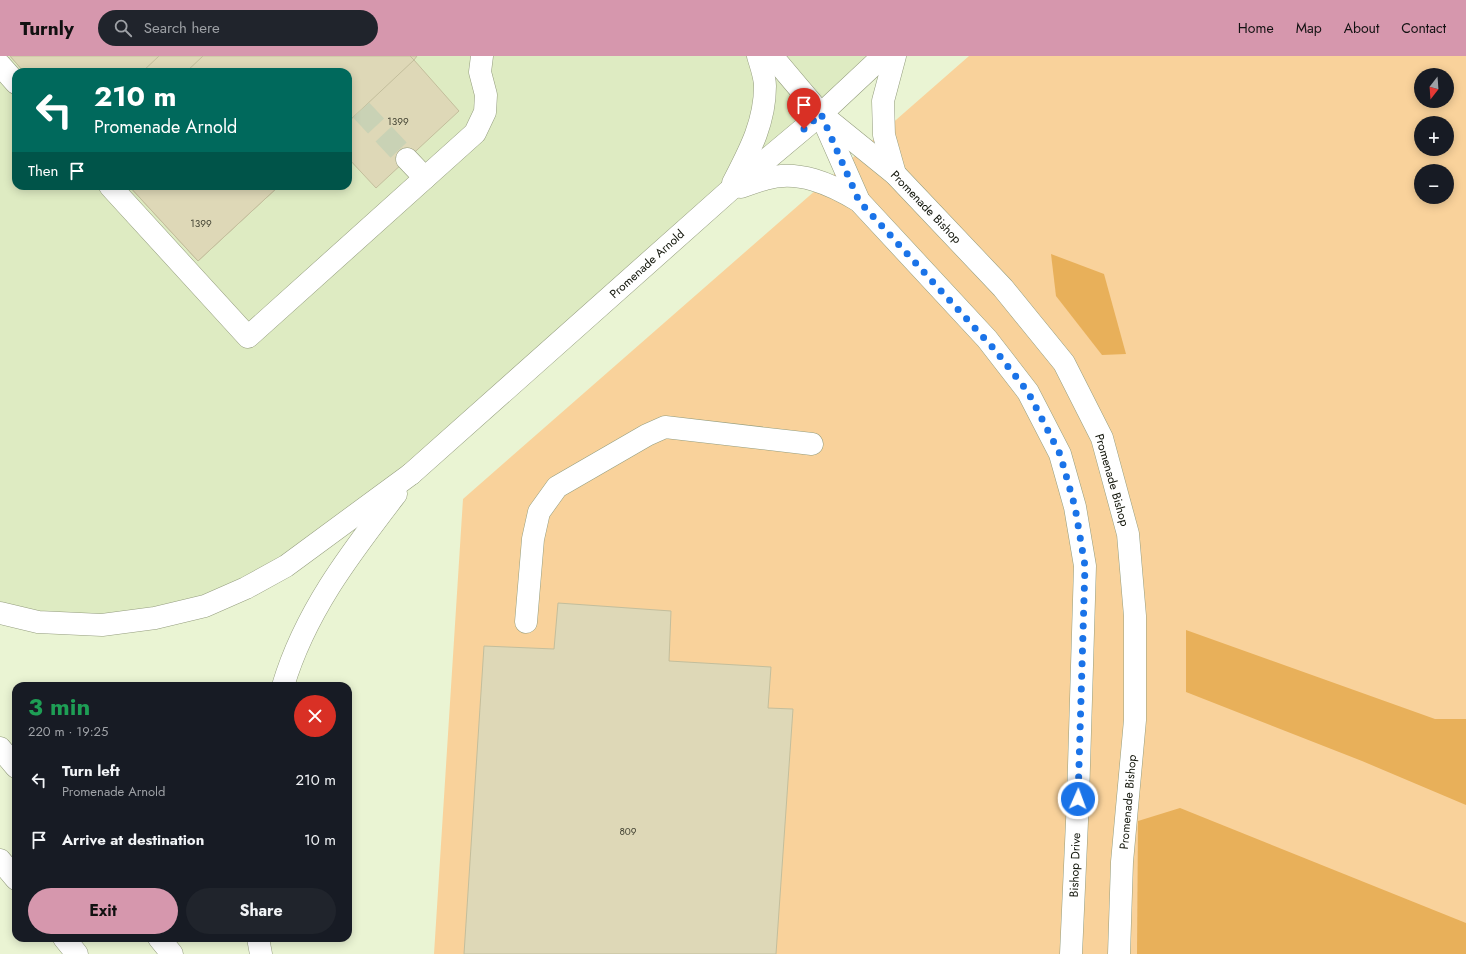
<!DOCTYPE html>
<meta charset="utf-8">
<style>
body{margin:0;font-family:Jost,sans-serif;background:#20242c;color:#f1f3f6;height:100vh;display:flex;flex-direction:column;font-size:15px;white-space:nowrap}
*{box-sizing:border-box;margin:0}
p{font-size:13px;color:#9ea1a6}
.icon{flex:none;width:22px;height:22px;fill:none;stroke:currentColor;stroke-width:2;stroke-linecap:round;stroke-linejoin:round}
.map{position:relative;flex:1;overflow:hidden}
.panel{position:absolute;left:12px;top:626px;width:340px;height:260px;display:flex;flex-direction:column;background:#171b24;border-radius:12px;box-shadow:0 2px 10px #0003}
.panel>*{flex:none}
.guide{position:absolute;left:12px;top:12px;width:340px;height:122px;border-radius:12px;box-shadow:0 2px 10px #0003;background:#00695c;color:#fff;overflow:hidden}
.needle{width:26px;rotate:197deg}
.fabs{position:absolute;left:1414px;top:12px;display:grid;gap:8px}
.fabs a{display:grid;place-items:center;width:40px;height:40px;border-radius:50%;background:#171b24;box-shadow:0 2px 10px #0003;font-size:20px}
.pin{position:absolute;display:grid;place-items:center;width:34px;height:34px;color:#fff;margin:-41px -17px;border-radius:50% 50% 50% 0;rotate:-45deg;box-shadow:0 0 4px #0007}
.pin .icon{rotate:45deg}
.me{position:absolute;width:44px;margin:-22px;rotate:2deg;stroke-linejoin:round;filter:drop-shadow(0 0 3px #0008)}
.turn{display:flex;align-items:center;gap:14px;height:84px;padding:0 16px;font-size:18px}
.turn .icon{width:52px;height:52px;stroke-width:2.5}
.turn b{display:block;font-size:28px;line-height:34px}
.then{display:flex;align-items:center;height:38px;padding:0 16px;background:#0003;gap:8px;font-size:15px}
.round{display:grid;place-items:center;flex:none;width:42px;height:42px;border-radius:21px;background:#20242c}
.summary{display:flex;align-items:center;justify-content:space-between;height:68px;padding:0 16px}
h1{font-size:24px;font-weight:700;line-height:30px;color:#1e9e55}
.cta{display:flex;gap:8px;margin-top:auto;padding:8px 16px}
.cta a{flex:1;height:46px;border-radius:24px;background:#d697ad;color:#111;font-size:16px;font-weight:700;line-height:46px;text-align:center}
.cta a+a{background:#20242c;color:#f1f3f6}
ul{padding:0;list-style:none}
li{display:flex;align-items:center;gap:12px;height:60px;padding:0 16px}
li div{flex:1}
li b{display:block;font-size:15px}
li em{font-style:normal}
header{display:flex;align-items:center;gap:24px;box-sizing:border-box;height:56px;padding:0 20px;background:#d697ad;color:#111}
header strong{font-size:19px}
nav{display:flex;gap:22px;margin-inline-start:auto;font-size:14px}
.search{width:280px;height:36px;background:#20242c;display:flex;align-items:center;gap:10px;box-sizing:border-box;padding:0 14px;border-radius:22px;color:#9ea1a6;font-size:15px}
.map>svg:first-child{display:block}
</style>
<header>
<strong>Turnly</strong>
<div class="search"><svg class="icon" aria-label="search" viewBox="0 0 24 24"><circle cx="10" cy="10" r="6"/><path d="M15 15l6 6"/></svg>Search here</div>
<nav><a>Home</a><a>Map</a><a>About</a><a>Contact</a></nav>
</header>
<div class="map">
<svg width="1466" height="898" viewBox="0 0 1466 898">
<rect width="100%" height="100%" fill="#eaf4d3"/>
<path fill="#deebc2" fill-rule="evenodd" d="M0,0H883L821,58L286,510L155,562L0,557ZM16,16H348V130H16Z"/>
<path fill="#f9d29b" fill-rule="evenodd" d="M969,0H1466V898H434L463,443ZM1421,19H1447V45H1421ZM1421,67H1447V93H1421ZM1421,115H1447V141H1421Z"/>
<g fill="#e8b05a">
<polygon points="1051,198 1104,218 1126,298 1102,299 1056,240"/>
<polygon points="1186,574 1435,663 1466,663 1466,749 1362,705 1186,636"/>
<polygon points="1180,752 1466,867 1466,898 1137,898 1138,765"/>
</g>
<g fill="#ded8b7" stroke="#c3be9c">
<polygon points="10,0 417,0 414,4 459,55 376,132 348,102 348,16 24,16"/>
<polygon points="10,0 159,0 142,16 24,16"/>
<polygon points="203,0 410,0 414,4 348,66 348,16 186,16"/>
<polygon points="129,130 279,130 198,205"/>
<polygon points="129,130 279,130 198,205"/>
<polygon points="558,547 671,555 669,605 771,611 768,652 793,653 776,898 464,898 484,590 554,593"/>
</g>
<g fill="none" stroke-linecap="round" stroke-linejoin="round">
<polyline stroke="#c9d2b5" stroke-width="22" stroke-dasharray="22 11" stroke-linecap="butt" points="361,54 407,103"/>
<g stroke="#949d7e" stroke-width="23">
<g id="minor">
<polyline points="772,0 821,58 895,118 1003,232 1064,307 1102,382 1128,478 1135,560 1135,664 1122,806 1119,898"/>
<polyline points="0,9 16,27"/>
<polyline points="822,61 859,145 987,283 1028,336 1060,398 1075,451 1085,510 1078,743 1071,898"/>
<polyline points="407,103 425,122"/>
<polyline points="895,118 884,79 883,45 895,0"/>
<path d="M733,127C749,96 765,67 765,30C765,21 761,10 758,0"/>
<polyline points="110,130 248,281 475,77 485,56 486,39 480,16 482,0"/>
<path d="M741,131C749,128 757,125 765,123C798,113 831,128 859,145"/>
<polyline points="411,418 729,135 821,58 883,0"/>
<polyline points="526,566 533,483 539,456 557,431 647,379 665,371 812,388"/>
</g>
</g>
<g stroke="#949d7e" stroke-width="23">
<g id="highway">
<polyline points="0,557 38,566 102,569 155,562 205,550 246,532 286,510 411,418"/>
<path d="M283,630C305,556 350,498 396,438"/>
<polyline points="0,692 16,711"/>
<polyline points="0,804 16,823"/>
<polyline points="64,882 77,898"/>
<polyline points="159,882 172,898"/>
<polyline points="258,882 261,898"/>
</g>
</g>
<use href="#minor" stroke="#fff" stroke-width="22"/>
<use href="#highway" stroke="#fff" stroke-width="22"/>
</g>
<g fill="none" stroke-linecap="round" stroke-linejoin="round">
<polyline stroke="#1a73e8" stroke-width="7" stroke-dasharray="0 12.6" points="804,73 821,58 859,145 995,294 1028,336 1060,398 1075,451 1085,510 1078,743"/>
</g>
<g text-anchor="middle" stroke-width="3" stroke-linejoin="round" paint-order="stroke">
<g font-size="10" fill="#444434">
<text x="398" y="69">1399</text>
<text x="201" y="171">1399</text>
<text x="628" y="779">809</text>
</g>
<g font-size="12" fill="#101308" stroke="#fff">
<text transform="translate(926 151) rotate(46)" y="4">Promenade Bishop</text>
<text transform="translate(647 208) rotate(-42)" y="4">Promenade Arnold</text>
<text transform="translate(1112 424) rotate(74)" y="4">Promenade Bishop</text>
<text transform="translate(1128 746) rotate(-85)" y="4">Promenade Bishop</text>
<text transform="translate(1075 809) rotate(-88)" y="4">Bishop Drive</text>
</g>
</g>
</svg>
<div class="fabs">
<a><svg class="needle" viewBox="-14 -14 28 28"><path d="M0-13l5 13h-10z" fill="#e53935"/><path d="M0 13l5-13h-10z" fill="#9ea1a6"/></svg></a>
<a>+</a>
<a>−</a>
</div>
<div class="pin" style="left:804px;top:73px;background:#d93025"><svg class="icon" aria-label="arrive" viewBox="0 0 24 24"><path d="M6 21V4h12l-3 4 3 4H6"/></svg></div>
<svg class="me" style="left:1078px;top:743px" viewBox="-20 -20 40 40"><circle r="17" fill="#1a73e8" stroke="#fff" stroke-width="3"/><path d="M0-11L8 9 0 5-8 9z" fill="#fff"/></svg>
<div class="guide">
<div class="turn"><svg class="icon" aria-label="left" viewBox="0 0 24 24"><path d="M17 20v-9H6M10 6l-5 5 5 5"/></svg><div><b>210 m</b>Promenade Arnold</div></div>
<div class="then">Then<svg class="icon" aria-label="arrive" viewBox="0 0 24 24"><path d="M6 21V4h12l-3 4 3 4H6"/></svg></div>
</div>
<section class="panel">
<div class="summary"><div><h1>3 min</h1><p>220 m · 19:25</p></div><a class="round" style="background:#d93025;color:#fff"><svg class="icon" aria-label="close" viewBox="0 0 24 24"><path d="M6 6l12 12M18 6L6 18"/></svg></a></div>
<ul>
<li><svg class="icon" aria-label="left" viewBox="0 0 24 24"><path d="M17 20v-9H6M10 6l-5 5 5 5"/></svg><div><b>Turn left</b><p>Promenade Arnold</p></div><em>210 m</em></li>
<li><svg class="icon" aria-label="arrive" viewBox="0 0 24 24"><path d="M6 21V4h12l-3 4 3 4H6"/></svg><div><b>Arrive at destination</b></div><em>10 m</em></li>
</ul>
<div class="cta"><a>Exit</a><a>Share</a></div>
</section>
</div>
